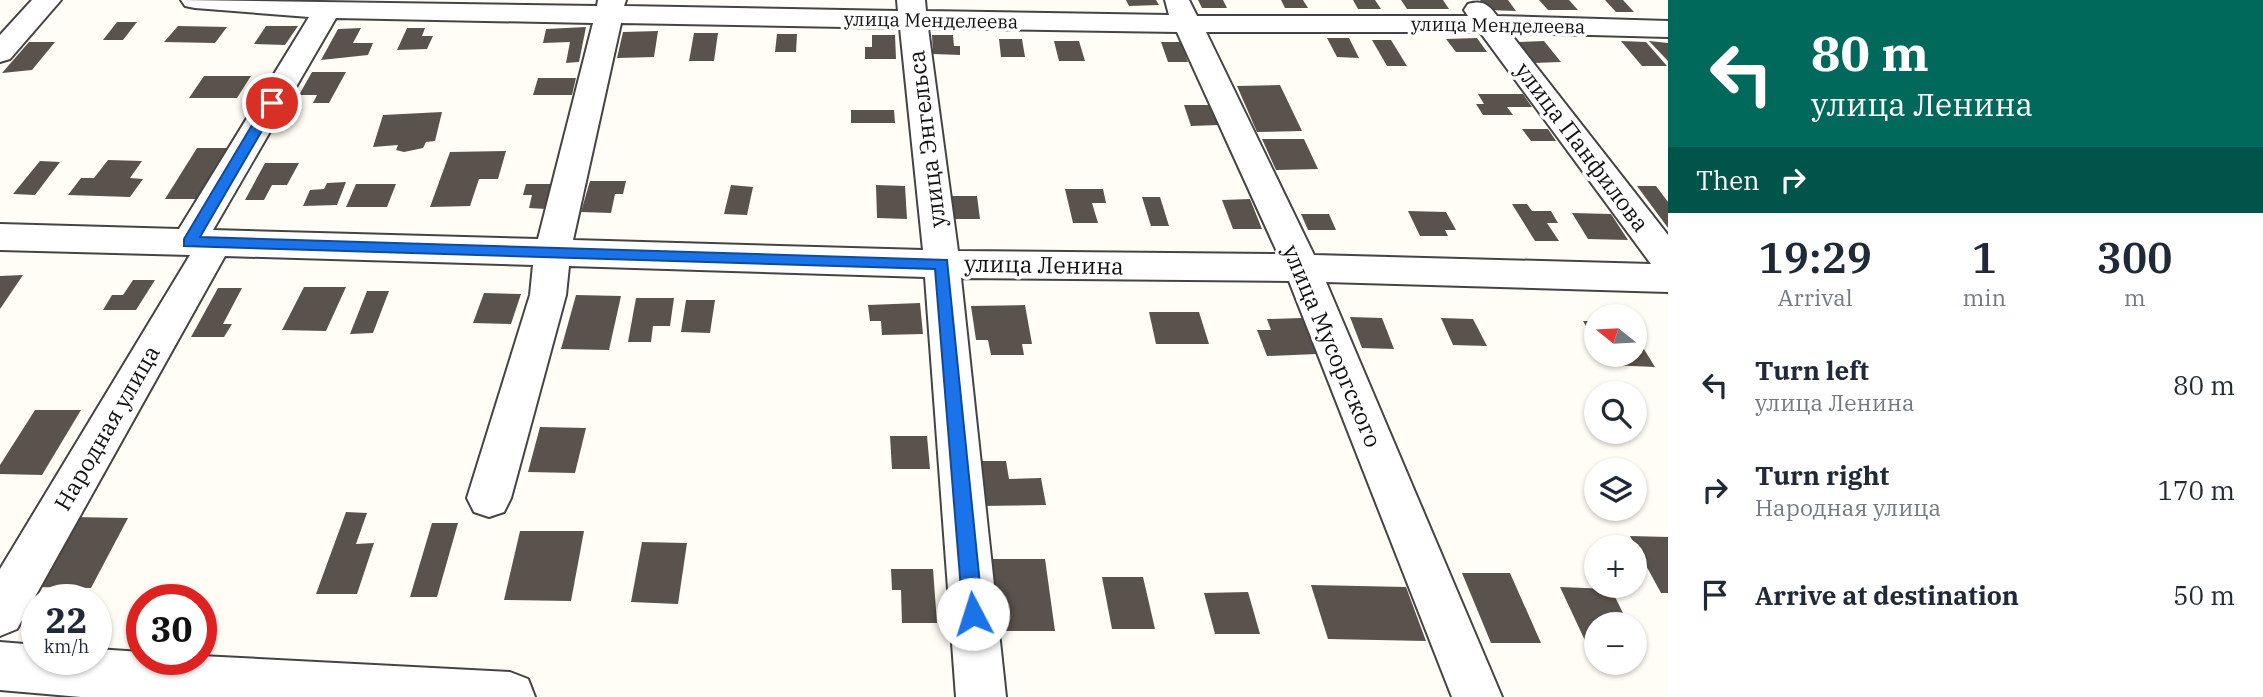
<!DOCTYPE html>
<meta charset="utf-8">
<style>
body{margin:0;font-family:"IBM Plex Serif",serif;background:#f2f2f3;color:#1f2937;height:100vh;display:flex;flex-direction:column;font-size:26px;white-space:nowrap}
*{box-sizing:border-box;margin:0}
p{font-size:23px;color:#747a83}
.icon{flex:none;width:38px;height:38px;fill:none;stroke:currentColor;stroke-width:2;stroke-linecap:round;stroke-linejoin:round}
.map{position:relative;flex:1;overflow:hidden}
.side{display:flex;flex-direction:column;background:#fff;width:595px}
.side>*{flex:none}
.top-card{background:#00695c;color:#fff;overflow:hidden}
.needle{width:46px;rotate:288deg}
.buttons{position:absolute;left:1584px;top:304px;display:grid;gap:14px}
.buttons a{display:grid;place-items:center;width:63px;height:63px;border-radius:50%;background:#fff;box-shadow:0 2px 5px #0004;font-size:35px}
.speed{position:absolute;left:21px;top:584px;display:flex;gap:14px;font-size:35px;font-weight:700;text-align:center}
.speed>*{display:grid;place-content:center;width:91px;height:91px;border-radius:50%;background:#fff;box-shadow:0 2px 5px #0004;line-height:1}
.speed small{font-size:18px;font-weight:400}
.speed .limit{border:10px solid #d22;background:#fff;color:#111}
.pin{position:absolute;display:grid;place-items:center;width:60px;height:60px;color:#fff;margin:-30px;border:4px solid #fff;border-radius:50%;box-shadow:0 2px 7px #0007}
.me{position:absolute;width:77px;margin:-38px;rotate:355deg;stroke-linejoin:round;filter:drop-shadow(0 0 5px #0008)}
.turn{display:flex;align-items:center;gap:24px;height:147px;padding:0 28px;font-size:32px}
.turn .icon{width:91px;height:91px;stroke-width:2.5}
.turn b{display:block;font-size:49px;line-height:60px}
.then{display:flex;align-items:center;height:66px;padding:0 28px;background:#0003;gap:14px;font-size:26px}
.eta{display:flex;justify-content:space-evenly;align-items:center;height:119px;text-align:center}
.eta b{font-size:42px;font-weight:600;line-height:49px}
ul{padding:0;list-style:none}
li{display:flex;align-items:center;gap:21px;height:105px;padding:0 28px}
li div{flex:1}
li b{display:block;font-size:26px}
li em{font-style:normal}
main{display:flex;flex:1;min-height:0}
.map>svg:first-child{display:block}
</style>
<main>
<div class="map">
<svg width="1668" height="697" viewBox="0 0 1668 697">
<rect width="100%" height="100%" fill="#fffdf5"/>
<g fill="#5a524d">
<polygon points="1126,0 1156,0 1159,5 1129,6"/>
<polygon points="1198,0 1223,0 1227,8 1202,8"/>
<polygon points="1281,0 1303,0 1308,8 1285,8"/>
<polygon points="1353,0 1375,0 1381,9 1358,9"/>
<polygon points="1401,0 1443,0 1449,9 1407,9"/>
<polygon points="1480,0 1508,0 1516,11 1488,10"/>
<polygon points="1539,0 1569,0 1578,10 1548,10"/>
<polygon points="1605,0 1623,0 1634,12 1616,12"/>
<polygon points="117,22 137,22 123,40 103,40"/>
<polygon points="178,26 227,27 215,43 164,42"/>
<polygon points="266,26 298,26 285,45 254,44"/>
<polygon points="586,27 579,62 566,63 570,42 543,43 546,29"/>
<polygon points="361,28 353,43 373,43 368,55 321,60 338,29"/>
<polygon points="407,28 425,28 422,36 433,36 427,49 397,50"/>
<polygon points="658,31 654,57 617,58 623,32"/>
<polygon points="694,33 718,33 714,61 689,61"/>
<polygon points="777,34 797,34 796,52 775,52"/>
<polygon points="872,35 895,35 896,59 865,59 865,47 872,47"/>
<polygon points="932,35 953,35 954,46 960,46 960,55 933,54"/>
<polygon points="1327,38 1349,38 1359,58 1337,57"/>
<polygon points="1477,38 1487,52 1456,52 1446,39"/>
<polygon points="999,39 1022,39 1025,57 1001,57"/>
<polygon points="1372,40 1391,40 1407,66 1387,66"/>
<polygon points="1054,41 1079,41 1085,61 1059,61"/>
<polygon points="1544,41 1561,62 1533,63 1516,42"/>
<polygon points="1621,41 1646,42 1667,66 1642,66"/>
<polygon points="1649,41 1668,43 1668,61"/>
<polygon points="29,42 55,42 32,70 2,73"/>
<polygon points="1161,42 1181,42 1188,62 1168,62"/>
<polygon points="312,72 346,72 329,103 313,103 317,95 299,95"/>
<polygon points="204,76 251,76 237,98 189,98"/>
<polygon points="538,78 576,78 572,95 533,95"/>
<polygon points="1280,85 1302,131 1257,132 1237,86"/>
<polygon points="1478,94 1523,94 1532,107 1507,107 1513,115 1483,115 1476,104 1484,104"/>
<polygon points="1184,105 1210,105 1218,125 1191,126"/>
<polygon points="851,110 894,110 895,123 851,123"/>
<polygon points="442,112 435,141 426,142 423,148 404,152 396,150 398,145 373,147 383,115"/>
<polygon points="1522,129 1548,129 1556,141 1531,141"/>
<polygon points="1262,139 1304,139 1318,169 1276,170"/>
<polygon points="197,148 229,148 199,199 165,199"/>
<polygon points="506,151 498,179 479,179 470,206 430,207 450,152"/>
<polygon points="108,160 142,161 130,178 143,179 130,197 68,195 81,178 94,178"/>
<polygon points="40,161 60,162 35,195 13,194"/>
<polygon points="265,163 299,163 287,185 272,185 264,200 245,200"/>
<polygon points="590,181 626,181 623,194 615,194 611,213 581,212"/>
<polygon points="346,182 337,205 303,206 310,190 324,189 327,183"/>
<polygon points="356,184 396,184 387,207 346,207"/>
<polygon points="526,184 553,184 546,209 529,208 532,195 523,195"/>
<polygon points="731,185 753,187 747,215 724,214"/>
<polygon points="876,185 905,186 907,219 877,218"/>
<polygon points="1637,186 1656,186 1668,202 1668,228"/>
<polygon points="1065,189 1103,189 1106,203 1092,203 1098,223 1073,223"/>
<polygon points="949,196 977,196 980,219 953,219"/>
<polygon points="1142,197 1160,197 1169,226 1151,226"/>
<polygon points="1250,199 1262,229 1233,229 1222,200"/>
<polygon points="1512,204 1527,204 1532,211 1551,211 1558,223 1547,223 1559,241 1535,241"/>
<polygon points="1408,211 1446,212 1456,230 1445,230 1448,236 1420,236"/>
<polygon points="1572,213 1611,214 1628,240 1588,239"/>
<polygon points="1301,214 1329,214 1336,230 1308,230"/>
<polygon points="23,275 0,309 0,276"/>
<polygon points="133,280 155,280 136,310 103,310 112,295 123,295"/>
<polygon points="304,287 346,287 326,331 282,330"/>
<polygon points="218,288 242,288 223,324 232,324 224,337 191,337"/>
<polygon points="367,291 389,291 373,333 350,334"/>
<polygon points="484,293 521,294 511,324 473,323"/>
<polygon points="576,295 621,296 609,350 561,349"/>
<polygon points="636,298 674,298 670,326 653,326 651,342 628,342"/>
<polygon points="686,300 715,300 710,333 681,332"/>
<polygon points="920,303 923,334 882,335 881,321 870,321 868,305"/>
<polygon points="1025,305 1032,344 1022,344 1024,355 991,355 988,340 976,340 971,306"/>
<polygon points="1149,312 1199,312 1209,344 1156,344"/>
<polygon points="1350,317 1382,318 1394,349 1362,348"/>
<polygon points="1302,318 1317,354 1267,356 1257,330 1271,330 1267,319"/>
<polygon points="1441,318 1473,319 1487,346 1453,345"/>
<polygon points="1583,321 1596,321 1596,343"/>
<polygon points="1634,333 1655,367 1609,365 1603,355 1634,355"/>
<polygon points="35,410 81,410 42,475 0,474 0,465"/>
<polygon points="540,427 586,428 575,473 528,472"/>
<polygon points="890,436 927,436 930,469 892,469"/>
<polygon points="976,461 1006,461 1009,479 1041,478 1046,505 981,506"/>
<polygon points="346,512 367,513 356,544 374,543 357,594 316,594"/>
<polygon points="73,517 128,518 91,588 33,587"/>
<polygon points="432,523 458,523 437,597 410,597"/>
<polygon points="520,531 584,531 571,601 504,600"/>
<polygon points="1630,536 1668,537 1668,593 1661,593"/>
<polygon points="642,542 687,543 678,604 631,602"/>
<polygon points="985,559 1045,559 1055,631 993,631"/>
<polygon points="891,569 933,569 937,623 902,623 901,590 892,590"/>
<polygon points="1462,573 1510,573 1541,643 1491,643"/>
<polygon points="1102,577 1143,577 1155,629 1112,629"/>
<polygon points="1311,585 1406,587 1426,641 1328,639"/>
<polygon points="1560,587 1611,589 1629,625 1596,625 1596,648 1588,647"/>
<polygon points="1248,592 1260,634 1215,634 1204,593"/>
</g>
<g fill="none" stroke-linecap="round" stroke-linejoin="round">
<g stroke="#444" stroke-width="4">
<g id="minor">
<polygon points="32,0 61,0 10,59 0,62 0,35"/>
<path d="M181,0L597,6L598,0H626L624,6L898,11L897,0H925L926,11L1169,15L1165,0H1189L1197,16H1468L1464,10L1468,4C1483,0 1488,4 1497,16L1668,21V37L1510,33L1668,235V292L1326,282L1502,697H1452L1289,281L961,278L1006,697H956L925,277L569,266L566,295L511,498L504,512L489,517L474,512L467,498L530,295L533,265L225,256L17,629L0,636V569L190,255L0,250V224L179,229L309,17L195,8L185,6ZM336,18L593,23L538,239L213,230ZM621,23L900,28L923,250L573,240ZM928,28L1177,32L1278,254L958,251ZM1206,32H1480L1651,264L1314,255Z"/>
<polygon points="0,642 37,645 37,660 96,660 96,649 142,652 142,660 201,660 201,656 510,672 528,679 535,697 81,697 0,690"/>
</g>
</g>
<use href="#minor" fill="#fff" fill-rule="evenodd"/>
</g>
<polygon fill="#1a73e8" stroke="#114b97" stroke-width="2" points="267,100 278,103 200,237 947,260 983,614 980,621 973,624 966,621 963,614 935,269 184,246 184,239"/>
<g text-anchor="middle" stroke-width="7" stroke-linejoin="round" paint-order="stroke">
<g font-size="19" fill="#111" stroke="#fff">
<text transform="translate(931 20) rotate(1)" y="7">улица Менделеева</text>
<text transform="translate(1498 25) rotate(1)" y="7">улица Менделеева</text>
</g>
<g font-size="23" fill="#111" stroke="#fff">
<text transform="translate(927 139) rotate(-97)" y="8">улица Энгельса</text>
<text transform="translate(1582 147) rotate(53)" y="8">улица Панфилова</text>
<text transform="translate(1044 265) rotate(1)" y="8">улица Ленина</text>
<text transform="translate(1332 346) rotate(67)" y="8">улица Мусоргского</text>
<text transform="translate(107 428) rotate(-60)" y="8">Народная улица</text>
</g>
</g>
</svg>
<div class="buttons">
<a><svg class="needle" viewBox="-14 -14 28 28"><path d="M0-13l5 13h-10z" fill="#e53935"/><path d="M0 13l5-13h-10z" fill="#747a83"/></svg></a>
<a><svg class="icon" aria-label="search" viewBox="0 0 24 24"><circle cx="10" cy="10" r="6"/><path d="M15 15l6 6"/></svg></a>
<a><svg class="icon" aria-label="layers" viewBox="0 0 24 24"><path d="M12 4l9 5-9 5-9-5zM3 14l9 5 9-5"/></svg></a>
<a>+</a>
<a>−</a>
</div>
<div class="speed"><div>22<small>km/h</small></div><div class="limit">30</div></div>
<div class="pin" style="left:272px;top:103px;background:#d93025"><svg class="icon" aria-label="arrive" viewBox="0 0 24 24"><path d="M6 21V4h12l-3 4 3 4H6"/></svg></div>
<svg class="me" style="left:973px;top:614px" viewBox="-20 -20 40 40"><circle r="19" fill="#fff"/><path d="M0-13L10 11 0 6-10 11z" fill="#1a73e8"/></svg>
</div>
<section class="side">
<div class="top-card">
<div class="turn"><svg class="icon" aria-label="left" viewBox="0 0 24 24"><path d="M17 20v-9H6M10 6l-5 5 5 5"/></svg><div><b>80 m</b>улица Ленина</div></div>
<div class="then">Then<svg class="icon" aria-label="right" viewBox="0 0 24 24"><path d="M7 20v-9h11M14 6l5 5-5 5"/></svg></div>
</div>
<div class="eta">
<div><b>19:29</b><p>Arrival</p></div>
<div><b>1</b><p>min</p></div>
<div><b>300</b><p>m</p></div>
</div>
<ul>
<li><svg class="icon" aria-label="left" viewBox="0 0 24 24"><path d="M17 20v-9H6M10 6l-5 5 5 5"/></svg><div><b>Turn left</b><p>улица Ленина</p></div><em>80 m</em></li>
<li><svg class="icon" aria-label="right" viewBox="0 0 24 24"><path d="M7 20v-9h11M14 6l5 5-5 5"/></svg><div><b>Turn right</b><p>Народная улица</p></div><em>170 m</em></li>
<li><svg class="icon" aria-label="arrive" viewBox="0 0 24 24"><path d="M6 21V4h12l-3 4 3 4H6"/></svg><div><b>Arrive at destination</b></div><em>50 m</em></li>
</ul>
</section>
</main>
